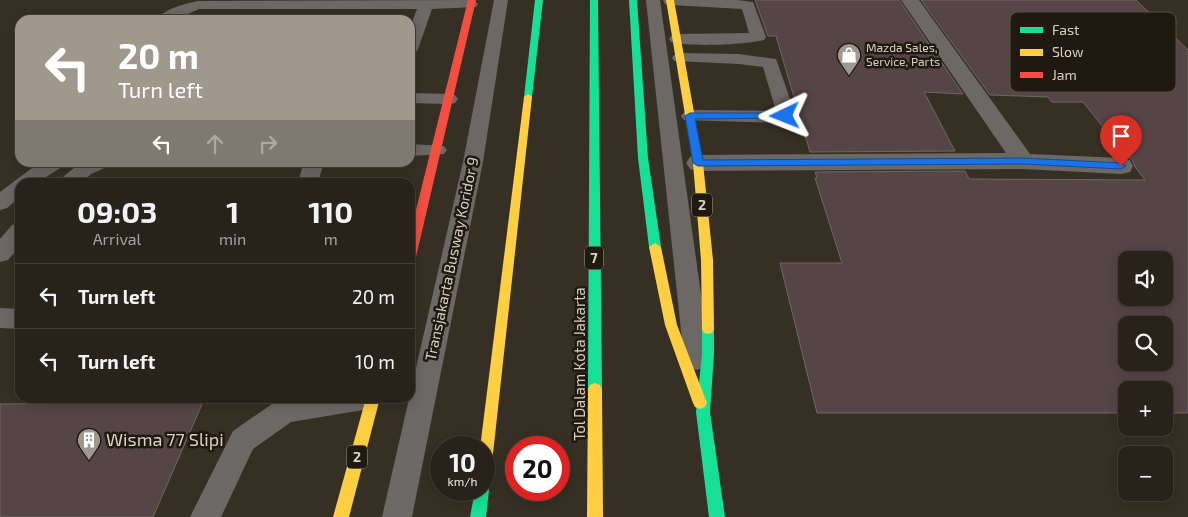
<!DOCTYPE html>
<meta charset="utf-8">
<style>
body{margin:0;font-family:"Exo 2",sans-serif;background:#342f27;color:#f1f3f6;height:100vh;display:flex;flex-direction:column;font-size:19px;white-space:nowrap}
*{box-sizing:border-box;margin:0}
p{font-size:16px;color:#a5a4a2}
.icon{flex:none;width:28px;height:28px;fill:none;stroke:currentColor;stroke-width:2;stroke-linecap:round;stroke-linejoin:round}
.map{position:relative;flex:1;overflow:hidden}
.sheet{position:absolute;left:15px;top:178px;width:400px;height:225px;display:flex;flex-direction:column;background:#28231a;border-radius:15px;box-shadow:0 2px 12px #0003,0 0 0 1px #444039}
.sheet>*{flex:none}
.hud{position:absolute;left:15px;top:15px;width:400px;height:152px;border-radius:15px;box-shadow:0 2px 12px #0003,0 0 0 1px #444039;background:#a0988c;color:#fff;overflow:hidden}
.tools{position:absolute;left:1118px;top:251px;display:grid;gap:10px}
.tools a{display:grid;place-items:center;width:55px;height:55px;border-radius:10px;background:#28231a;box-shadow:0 2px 12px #0003,0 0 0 1px #444039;font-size:25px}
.speed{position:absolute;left:430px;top:436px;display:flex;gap:10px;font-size:25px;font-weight:700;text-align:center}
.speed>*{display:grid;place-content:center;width:65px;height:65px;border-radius:50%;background:#28231a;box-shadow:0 2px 12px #0003,0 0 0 1px #444039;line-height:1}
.speed small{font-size:12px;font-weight:400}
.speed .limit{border:8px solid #d22;background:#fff;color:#111}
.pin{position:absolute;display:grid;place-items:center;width:42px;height:42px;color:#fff;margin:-51px -21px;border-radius:50% 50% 50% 0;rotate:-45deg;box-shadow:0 0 5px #0007}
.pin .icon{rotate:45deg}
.me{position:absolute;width:55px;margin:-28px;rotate:268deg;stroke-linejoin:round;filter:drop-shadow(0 0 4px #0008)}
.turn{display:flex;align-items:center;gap:18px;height:105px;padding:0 20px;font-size:22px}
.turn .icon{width:65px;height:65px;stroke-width:2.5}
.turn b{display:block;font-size:35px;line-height:42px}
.lanes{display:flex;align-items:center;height:48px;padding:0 20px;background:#0003;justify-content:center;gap:25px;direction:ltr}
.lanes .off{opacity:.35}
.eta{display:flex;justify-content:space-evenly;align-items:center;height:85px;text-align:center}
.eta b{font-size:30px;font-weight:700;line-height:35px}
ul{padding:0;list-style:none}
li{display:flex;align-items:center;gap:15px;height:65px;padding:0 20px;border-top:1px solid #444039}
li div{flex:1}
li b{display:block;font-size:19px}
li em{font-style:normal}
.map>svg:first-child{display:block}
</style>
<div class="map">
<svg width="1188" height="517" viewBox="0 0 1188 517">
<rect width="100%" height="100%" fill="#362f23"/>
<g fill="#564547" stroke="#706764" fill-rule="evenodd">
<polygon points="755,0 899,0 963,94 924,92 955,151 810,152 776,36 768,36"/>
<path d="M921,0H1136L1188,50V413H1164V390H1126V413H817L780,263H842L815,178H817L815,172L965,171L969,179L1145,180L1135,167L1132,159L1127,157L1083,102H1052L1048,97L990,95ZM1126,260H1164V298H1126ZM1126,325H1164V362H1126Z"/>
<polygon points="203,402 153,517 0,517 0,404"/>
</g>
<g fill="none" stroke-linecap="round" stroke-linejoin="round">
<g fill="#6c6866" fill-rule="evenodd">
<path d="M473,0L478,4L476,7L432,9L418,49L416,52L410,54V27L417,9H199L175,20H156C165,8 185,4 198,1Z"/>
<polygon points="494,0 508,0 483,162 412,517 382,517 463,162"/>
<polygon points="646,0 660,0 710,359 706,367 697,370 688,367 684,359"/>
<path d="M663,0H737L753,2L766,37L764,40C745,45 689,47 671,42L669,39L671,36L677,34L749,33L742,9L670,5L665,4Z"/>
<polygon points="680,53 739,54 776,59 795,113 789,121 783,123 684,120 681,116 684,112 690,110 776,111 763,67 739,64 674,61 672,58 674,55"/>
<polygon points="410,93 449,94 455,95 458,99 455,103 449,104 410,103"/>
<polygon points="410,144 444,146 447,150 444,154 410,156"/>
<polygon points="40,162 64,162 62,167 38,182 20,182 20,197 7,208 0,210 0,192"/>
<polygon points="81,162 109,162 107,167 91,174 82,182 60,182 63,177"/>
<polygon points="304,162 324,162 318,182 298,182"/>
<polygon points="20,223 20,246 8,260 0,262 0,239 12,225"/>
<polygon points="0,308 20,309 20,329 0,328"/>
<polygon points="292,398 376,398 372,406 363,410 291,422 253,449 221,517 190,517 233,431 275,402"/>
</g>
<polygon fill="#6c6866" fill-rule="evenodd" points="901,0 919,0 1030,154 1121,158 1130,160 1133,166 1130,172 1121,174 1023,169 698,171 690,169 686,163 690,157 698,155 1006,153"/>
<g fill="#16e098" fill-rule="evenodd">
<polygon points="535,0 543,0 532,97 528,100 524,97"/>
<polygon points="590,0 598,0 602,389 600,393 595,395 590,393 588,389"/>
<polygon points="629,0 637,0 648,158 661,247 655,251 649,247 638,158"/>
<polygon points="708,324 712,325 714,329 714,354 710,412 725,517 709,517 696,412 702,354 702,329 704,325"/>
<polygon points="484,483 487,485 489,490 486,517 470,517 475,490 484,490"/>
</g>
<g fill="#ffcf43" fill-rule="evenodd">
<polygon points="666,0 674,0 703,163 713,260 714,329 712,333 708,334 704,333 702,329 701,260 693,163"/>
<polygon points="528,94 532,97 491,472 489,477 484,479 484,448 480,448 524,97"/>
<polygon points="655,243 661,247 677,325 707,403 705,407 700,409 695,407 693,403 665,325 649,247"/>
<polygon points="595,383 600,385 602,389 603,517 587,517 588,389 590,385"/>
<polygon points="366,398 380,398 349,517 333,517"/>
</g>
<polygon fill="#f24e42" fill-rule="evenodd" points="468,0 476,0 416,257 410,261 410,234"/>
</g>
<polygon fill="#1a73e8" stroke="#114b97" points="690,113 785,113 790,116 785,118 695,119 703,160 1023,158 1121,163 1126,166 1121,169 1023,164 698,166 693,163 685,116"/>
<defs>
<g id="shop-pin" transform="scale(1.25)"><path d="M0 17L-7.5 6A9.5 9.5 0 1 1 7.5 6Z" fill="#a0988c" stroke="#201910"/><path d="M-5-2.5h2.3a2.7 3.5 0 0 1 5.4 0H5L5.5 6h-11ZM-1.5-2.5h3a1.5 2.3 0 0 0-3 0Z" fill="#fff"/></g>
<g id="building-pin" transform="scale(1.25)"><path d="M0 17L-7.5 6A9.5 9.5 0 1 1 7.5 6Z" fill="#a0988c" stroke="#201910"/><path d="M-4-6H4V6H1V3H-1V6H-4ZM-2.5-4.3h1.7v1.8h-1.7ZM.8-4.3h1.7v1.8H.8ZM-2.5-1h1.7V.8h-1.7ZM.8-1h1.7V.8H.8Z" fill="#fff"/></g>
</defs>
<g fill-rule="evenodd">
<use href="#shop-pin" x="849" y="55"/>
<use href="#building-pin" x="89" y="440"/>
</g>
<g text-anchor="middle" stroke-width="5" stroke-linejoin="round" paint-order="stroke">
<g font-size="12" fill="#d9d0c4" stroke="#201910" text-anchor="start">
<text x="866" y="52">Mazda Sales,<tspan x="866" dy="14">Service, Parts</tspan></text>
</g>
<g fill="#201910" stroke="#a2998e" stroke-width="1">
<rect x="692" y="193.5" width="20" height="23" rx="4"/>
<rect x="585" y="246.5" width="18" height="23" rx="4"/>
<rect x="347" y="445.5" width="20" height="23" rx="4"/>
</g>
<g font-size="14" font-weight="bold" fill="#d9d0c4">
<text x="702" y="210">2</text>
<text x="594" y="263">7</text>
<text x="357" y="462">2</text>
</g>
<g font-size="15" fill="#d9d0c4" stroke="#201910">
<text transform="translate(452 259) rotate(-78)" y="5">Transjakarta Busway Koridor 9</text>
<text transform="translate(580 364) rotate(-90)" y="5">Tol Dalam Kota Jakarta</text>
</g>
<g font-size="18" fill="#d9d0c4" stroke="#201910" text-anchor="start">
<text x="106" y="446">Wisma 77 Slipi</text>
</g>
</g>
<rect x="1010" y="12" width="166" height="80" rx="8" fill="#201910" stroke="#585046" stroke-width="1"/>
<rect x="1020" y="27" width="23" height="6" fill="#16e098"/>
<rect x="1020" y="49" width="23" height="7" fill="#ffcf43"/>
<rect x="1020" y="72" width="23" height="6" fill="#f24e42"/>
<g font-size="14" fill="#d9d0c4">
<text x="1052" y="35">Fast</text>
<text x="1052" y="57">Slow</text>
<text x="1052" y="80">Jam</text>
</g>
</svg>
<div class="tools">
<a><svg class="icon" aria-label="sound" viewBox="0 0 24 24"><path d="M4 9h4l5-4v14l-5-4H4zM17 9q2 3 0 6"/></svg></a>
<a><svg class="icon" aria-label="search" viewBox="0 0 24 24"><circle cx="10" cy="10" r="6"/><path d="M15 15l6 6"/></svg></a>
<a>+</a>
<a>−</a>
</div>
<div class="speed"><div>10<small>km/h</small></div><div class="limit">20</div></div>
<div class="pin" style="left:1121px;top:166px;background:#d93025"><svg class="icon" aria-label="arrive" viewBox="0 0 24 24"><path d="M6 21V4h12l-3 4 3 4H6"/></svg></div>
<svg class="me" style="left:785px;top:116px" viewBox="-20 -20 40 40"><path d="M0-17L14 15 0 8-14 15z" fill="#1a73e8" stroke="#fff" stroke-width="4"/></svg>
<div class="hud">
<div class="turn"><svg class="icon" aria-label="left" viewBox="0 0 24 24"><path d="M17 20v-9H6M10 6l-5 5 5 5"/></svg><div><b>20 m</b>Turn left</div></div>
<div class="lanes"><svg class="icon" aria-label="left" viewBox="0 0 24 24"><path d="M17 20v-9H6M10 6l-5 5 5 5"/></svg><svg class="icon off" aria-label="ahead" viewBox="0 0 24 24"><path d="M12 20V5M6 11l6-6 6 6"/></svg><svg class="icon off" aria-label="right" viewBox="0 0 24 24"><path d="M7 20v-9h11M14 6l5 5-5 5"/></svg></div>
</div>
<section class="sheet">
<div class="eta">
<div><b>09:03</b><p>Arrival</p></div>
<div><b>1</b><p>min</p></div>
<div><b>110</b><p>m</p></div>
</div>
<ul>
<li><svg class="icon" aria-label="left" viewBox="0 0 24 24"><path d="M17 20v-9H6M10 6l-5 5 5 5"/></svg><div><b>Turn left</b></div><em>20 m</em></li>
<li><svg class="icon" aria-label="left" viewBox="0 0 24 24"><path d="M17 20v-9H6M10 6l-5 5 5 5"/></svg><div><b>Turn left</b></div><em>10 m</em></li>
</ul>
</section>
</div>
